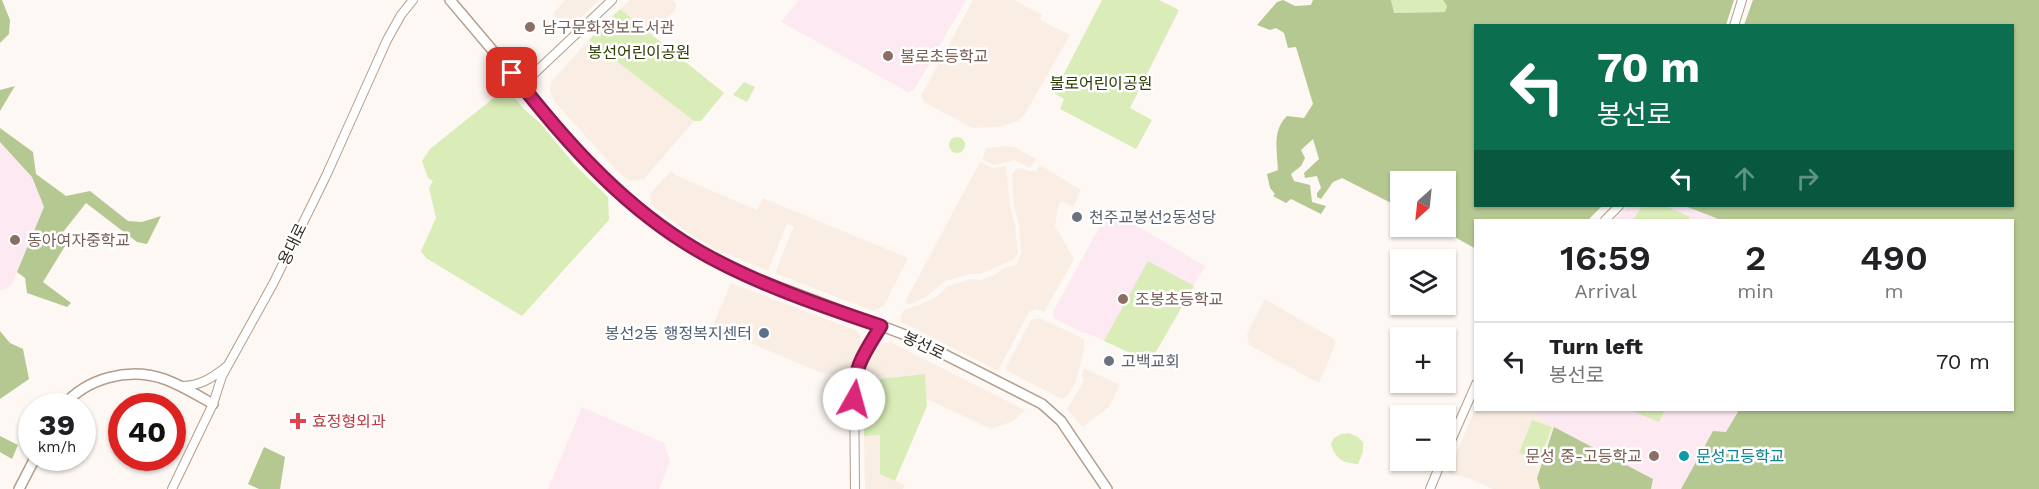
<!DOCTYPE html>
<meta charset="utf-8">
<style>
body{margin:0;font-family:"Work Sans","Noto Sans KR",sans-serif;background:#f2f2f2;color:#202124;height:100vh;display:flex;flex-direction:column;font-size:22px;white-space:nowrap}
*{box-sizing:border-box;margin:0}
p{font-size:20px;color:#757577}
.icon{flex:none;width:33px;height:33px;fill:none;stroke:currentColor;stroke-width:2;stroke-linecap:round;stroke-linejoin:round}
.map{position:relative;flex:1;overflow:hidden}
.details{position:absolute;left:1474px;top:219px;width:540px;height:192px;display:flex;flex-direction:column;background:#fff;border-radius:0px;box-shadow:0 2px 4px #0004}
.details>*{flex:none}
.top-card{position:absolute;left:1474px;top:24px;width:540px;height:183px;border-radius:0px;box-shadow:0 2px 4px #0004;background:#0b6e4f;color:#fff;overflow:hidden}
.needle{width:39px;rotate:207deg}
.buttons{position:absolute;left:1390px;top:171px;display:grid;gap:12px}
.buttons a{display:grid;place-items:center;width:66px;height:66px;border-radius:0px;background:#fff;box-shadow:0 2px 4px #0004;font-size:30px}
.speed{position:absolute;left:18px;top:393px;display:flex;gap:12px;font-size:30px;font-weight:700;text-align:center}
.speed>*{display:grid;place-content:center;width:78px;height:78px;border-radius:50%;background:#fff;box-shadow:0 2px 4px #0004;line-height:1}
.speed small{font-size:15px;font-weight:400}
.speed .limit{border:9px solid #d22;background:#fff;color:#111}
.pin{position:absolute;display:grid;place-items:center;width:51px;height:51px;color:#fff;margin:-26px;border-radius:12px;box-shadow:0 3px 9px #0006}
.me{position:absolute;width:66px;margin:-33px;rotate:7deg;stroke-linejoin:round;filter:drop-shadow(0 0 4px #0008)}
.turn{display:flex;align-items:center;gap:21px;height:126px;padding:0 24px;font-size:27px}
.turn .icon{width:78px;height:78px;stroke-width:2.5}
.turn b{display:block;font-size:42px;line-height:51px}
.lanes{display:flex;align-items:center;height:57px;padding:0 24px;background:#0003;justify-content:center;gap:30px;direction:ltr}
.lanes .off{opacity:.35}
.eta{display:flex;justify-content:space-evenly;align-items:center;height:102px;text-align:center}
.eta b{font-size:36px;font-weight:600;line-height:42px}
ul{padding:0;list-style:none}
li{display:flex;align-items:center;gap:18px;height:78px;padding:0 24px;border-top:2px solid #e0e0e0}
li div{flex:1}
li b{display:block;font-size:22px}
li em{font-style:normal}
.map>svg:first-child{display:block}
</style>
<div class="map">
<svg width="2039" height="489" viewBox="0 0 2039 489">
<rect width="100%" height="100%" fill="#fdf8f4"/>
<g fill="#faeee4">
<polygon points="565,0 599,0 571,27 564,27 553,14"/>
<polygon points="630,0 672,0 676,3 676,8 653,35 620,9"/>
<polygon points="973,0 1014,0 1042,15 1040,20 1070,35 1025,114 1018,121 999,127 972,128 924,102 921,96"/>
<polygon points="589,40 694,121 644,179 630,181 619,173 554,101 550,91 551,82"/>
<polygon points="1006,146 1014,147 1036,159 1030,168 1015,160 994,165 982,159 987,148"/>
<polygon points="980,162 993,168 1006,166 1010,207 1015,224 1018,253 1013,260 980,274 970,274 945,281 926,297 909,305 905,302"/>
<polygon points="1040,165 1081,190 1073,207 1061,201 1058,207 1055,226 1074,259 1044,312 1035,309 1029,312 998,371 902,322 900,316 904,310 929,301 940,294 948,286 971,279 981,280 996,274 1004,268 1016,265 1021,254 1019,224 1014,207 1012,174 1016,169 1022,168 1029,171 1036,171"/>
<polygon points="671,171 675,175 757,210 763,198 908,258 884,306 873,311 775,273 794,226 787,224 768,271 715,249 690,234 651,205 650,194"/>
<polygon points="731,283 858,331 862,342 849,375 824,374 712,327"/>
<polygon points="1265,299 1334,339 1336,343 1319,383 1249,345 1247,333"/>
<polygon points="1040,318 1084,339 1084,349 1076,381 1068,395 1062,399 1007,371 1006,367 1031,320"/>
<polygon points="890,342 1025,410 1013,421 991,429 927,399 925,374 865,388 865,370 877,345"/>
<polygon points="1084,368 1120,385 1109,407 1082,427 1067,409 1084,381 1082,376"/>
<polygon points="1476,407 1476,410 1529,410 1554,427 1537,477 1540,489 1493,489 1468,478 1448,473"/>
<polygon points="880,435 880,474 905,485 903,489 865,489 864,436"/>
</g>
<g fill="#fde9f1">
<polygon points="799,0 966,0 914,90 908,92 781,22"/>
<polygon points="0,142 32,177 44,208 11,286 0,291"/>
<polygon points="1629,206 1685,206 1721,220 1614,220"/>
<polygon points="1115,213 1205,266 1150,362 1087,333 1083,333 1054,318 1053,312 1106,215"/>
<polygon points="582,407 664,443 670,462 659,489 548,489"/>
<polygon points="1529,410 1739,410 1726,432 1713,431 1681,489 1651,489 1653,479 1554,427"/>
</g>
<g fill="#daedb8">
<polygon points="1102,0 1159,0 1179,10 1130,108 1152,120 1136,149 1060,109 1064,99 1054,93"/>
<polygon points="1391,0 1443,0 1447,6 1445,12 1393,13"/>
<polygon points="620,9 724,93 701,121 694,121 589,40"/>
<polygon points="744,82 755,87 747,102 733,95"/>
<polygon points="506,88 524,109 541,124 574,164 608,197 609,220 522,316 426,258 421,251 436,218 429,188 433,181 428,178 422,161 430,149"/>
<circle cx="957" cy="145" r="8"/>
<polygon points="1642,206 1666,206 1690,217 1688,220 1633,220"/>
<polygon points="1148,261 1194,286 1150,362 1104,341"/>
<polygon points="925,374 927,406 895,481 880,474 880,435 864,436 865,388 875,386 881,379"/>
<polygon points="1629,410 1665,410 1659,422"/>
<polygon points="1532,420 1552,427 1539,461 1519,453"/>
<path d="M1349,433L1358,437L1363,442V452L1358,464C1343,463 1335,459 1331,444L1334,438L1341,434Z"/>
</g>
<g fill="#b5c892">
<polygon points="0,0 2,0 10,20 9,34 0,43"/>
<path d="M1283,0L1295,6L1311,5L1313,0H1391L1394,13L1445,12L1447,6L1443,0H1734L1726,25L1476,26V206H1602L1588,220H1476V249L1437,227L1446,226V182H1401V208L1342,178L1333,182L1321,199L1317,197V193L1321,188L1317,176L1305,178L1304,173L1319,159L1313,139L1301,150L1305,158L1301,166L1291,174L1294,181L1310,185L1312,202L1326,206L1321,214L1291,199L1286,203L1273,196L1275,194L1270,188L1267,174L1278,170C1277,151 1272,130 1287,116L1304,118L1313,104L1296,47L1288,48L1284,33L1276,28L1270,30L1257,25L1277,2Z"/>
<polygon points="1753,0 2039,0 2039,489 1681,489 1713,431 1726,432 1739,410 2013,410 2013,220 1721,220 1685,206 2013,206 2013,26 1744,25"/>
<polygon points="15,86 0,111 0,90"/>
<polygon points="0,128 33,152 36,174 66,196 90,191 128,221 142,222 161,216 147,244 137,242 86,203 63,232 70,238 43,282 71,303 67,307 27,293 25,278 17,272 44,207 32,177 0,142"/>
<polygon points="0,331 10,343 23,349 29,379 0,399"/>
<polygon points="1554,427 1653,479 1651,489 1540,489 1537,478"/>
<polygon points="0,436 18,445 12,459 0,452"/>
<polygon points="264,447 285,457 280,489 259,489 248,484"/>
</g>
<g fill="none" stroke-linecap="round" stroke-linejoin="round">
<g stroke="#b49d8b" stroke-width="10">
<g id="minor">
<polyline points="1734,26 1742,0"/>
<polyline points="522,85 612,0"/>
<polyline points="1605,220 1619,206"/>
<path d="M182,386C200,386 212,378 226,367"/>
<polyline points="1446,452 1476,384"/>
<polyline points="172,489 213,404 222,376 273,284 326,176 387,40 401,15 413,0"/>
<polyline points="855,489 854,376 865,352 881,326"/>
<polyline points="1430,489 1442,460"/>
</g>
</g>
<g stroke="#b49d8b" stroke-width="12">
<g id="major">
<polyline points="450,0 581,155 636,207 667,231 701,253 734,270 908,336 1042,404 1061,421 1107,489"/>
<path d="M63,406C87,378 128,367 164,379C181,385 197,395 213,404"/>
<polyline points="19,489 35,458"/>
</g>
</g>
<use href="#minor" stroke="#fff" stroke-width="8"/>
<use href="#major" stroke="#fff" stroke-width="9"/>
</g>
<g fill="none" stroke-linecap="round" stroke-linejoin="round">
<g stroke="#8e194d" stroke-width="15">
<path id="route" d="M512,73C561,136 616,199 684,242C740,278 818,305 881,326C865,352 853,367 854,399"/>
</g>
<use href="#route" stroke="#db2777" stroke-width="10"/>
</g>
<g fill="#8d6e63" stroke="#fff" stroke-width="2">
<circle cx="530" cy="27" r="6"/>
<circle cx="888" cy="56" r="6"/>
<circle cx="15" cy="240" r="6"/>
<circle cx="1123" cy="299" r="6"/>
<circle cx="1654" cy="456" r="6"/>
</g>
<g fill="#6b7280" stroke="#fff" stroke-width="2">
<circle cx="1077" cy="217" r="6"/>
<circle cx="1109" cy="361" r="6"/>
</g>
<circle fill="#5c6f8a" stroke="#fff" stroke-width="2" cx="764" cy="333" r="6"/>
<path fill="#e0444e" stroke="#fff" stroke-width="2" d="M295 412h6v6h6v6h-6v6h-6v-6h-6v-6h6z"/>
<circle fill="#0f9aa8" stroke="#fff" stroke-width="2" cx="1684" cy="456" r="6"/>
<g text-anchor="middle" stroke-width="5" stroke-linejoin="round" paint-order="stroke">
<g font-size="16" fill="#785e54" stroke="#fff" text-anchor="start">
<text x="542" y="33">남구문화정보도서관</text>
<text x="900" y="62">불로초등학교</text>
<text x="27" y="246">동아여자중학교</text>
<text x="1135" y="305">조봉초등학교</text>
<text x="1642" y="462" text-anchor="end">문성 중-고등학교</text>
</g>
<g font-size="16" fill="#2d3d00" stroke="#fff">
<text x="639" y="58">봉선어린이공원</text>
<text x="1101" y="89">불로어린이공원</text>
</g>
<g font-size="16" fill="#5b616d" stroke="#fff" text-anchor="start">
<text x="1089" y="223">천주교봉선2동성당</text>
<text x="1121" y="367">고백교회</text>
</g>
<g font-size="16" fill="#352c24" stroke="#fff">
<text transform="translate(292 244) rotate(-64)" y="6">용대로</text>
<text transform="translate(924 345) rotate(25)" y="6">봉선로</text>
</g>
<g font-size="16" fill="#4e5e75" stroke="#fff" text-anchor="end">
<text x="752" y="339">봉선2동 행정복지센터</text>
</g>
<g font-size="16" fill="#be3a42" stroke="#fff" text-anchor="start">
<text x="312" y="427">효정형외과</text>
</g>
<g font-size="16" fill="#0d838f" stroke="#fff" text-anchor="start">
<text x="1696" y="462">문성고등학교</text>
</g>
</g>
</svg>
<div class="buttons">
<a><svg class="needle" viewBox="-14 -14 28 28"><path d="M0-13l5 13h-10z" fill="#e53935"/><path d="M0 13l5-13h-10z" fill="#757577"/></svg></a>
<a><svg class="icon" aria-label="layers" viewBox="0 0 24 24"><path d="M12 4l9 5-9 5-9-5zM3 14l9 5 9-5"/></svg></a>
<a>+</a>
<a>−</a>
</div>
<div class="speed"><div>39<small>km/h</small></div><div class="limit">40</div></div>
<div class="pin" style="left:512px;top:73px;background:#d93025"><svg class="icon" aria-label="arrive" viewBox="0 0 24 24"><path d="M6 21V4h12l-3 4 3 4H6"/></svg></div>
<svg class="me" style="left:854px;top:399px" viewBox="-20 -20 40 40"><circle r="19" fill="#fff"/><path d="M0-13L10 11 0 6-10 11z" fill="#db2777"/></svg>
<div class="top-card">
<div class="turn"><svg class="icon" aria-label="left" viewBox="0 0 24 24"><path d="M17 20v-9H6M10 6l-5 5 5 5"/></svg><div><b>70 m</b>봉선로</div></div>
<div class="lanes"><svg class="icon" aria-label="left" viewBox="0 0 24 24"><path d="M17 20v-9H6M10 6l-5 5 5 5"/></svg><svg class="icon off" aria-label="ahead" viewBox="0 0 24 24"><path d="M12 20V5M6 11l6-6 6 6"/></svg><svg class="icon off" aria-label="right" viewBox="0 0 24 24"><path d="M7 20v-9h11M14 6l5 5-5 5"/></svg></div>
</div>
<section class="details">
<div class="eta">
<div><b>16:59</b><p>Arrival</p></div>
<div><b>2</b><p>min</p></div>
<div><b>490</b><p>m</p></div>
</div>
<ul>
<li><svg class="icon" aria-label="left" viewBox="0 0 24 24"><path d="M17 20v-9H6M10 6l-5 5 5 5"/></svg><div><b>Turn left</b><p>봉선로</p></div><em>70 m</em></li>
</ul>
</section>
</div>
